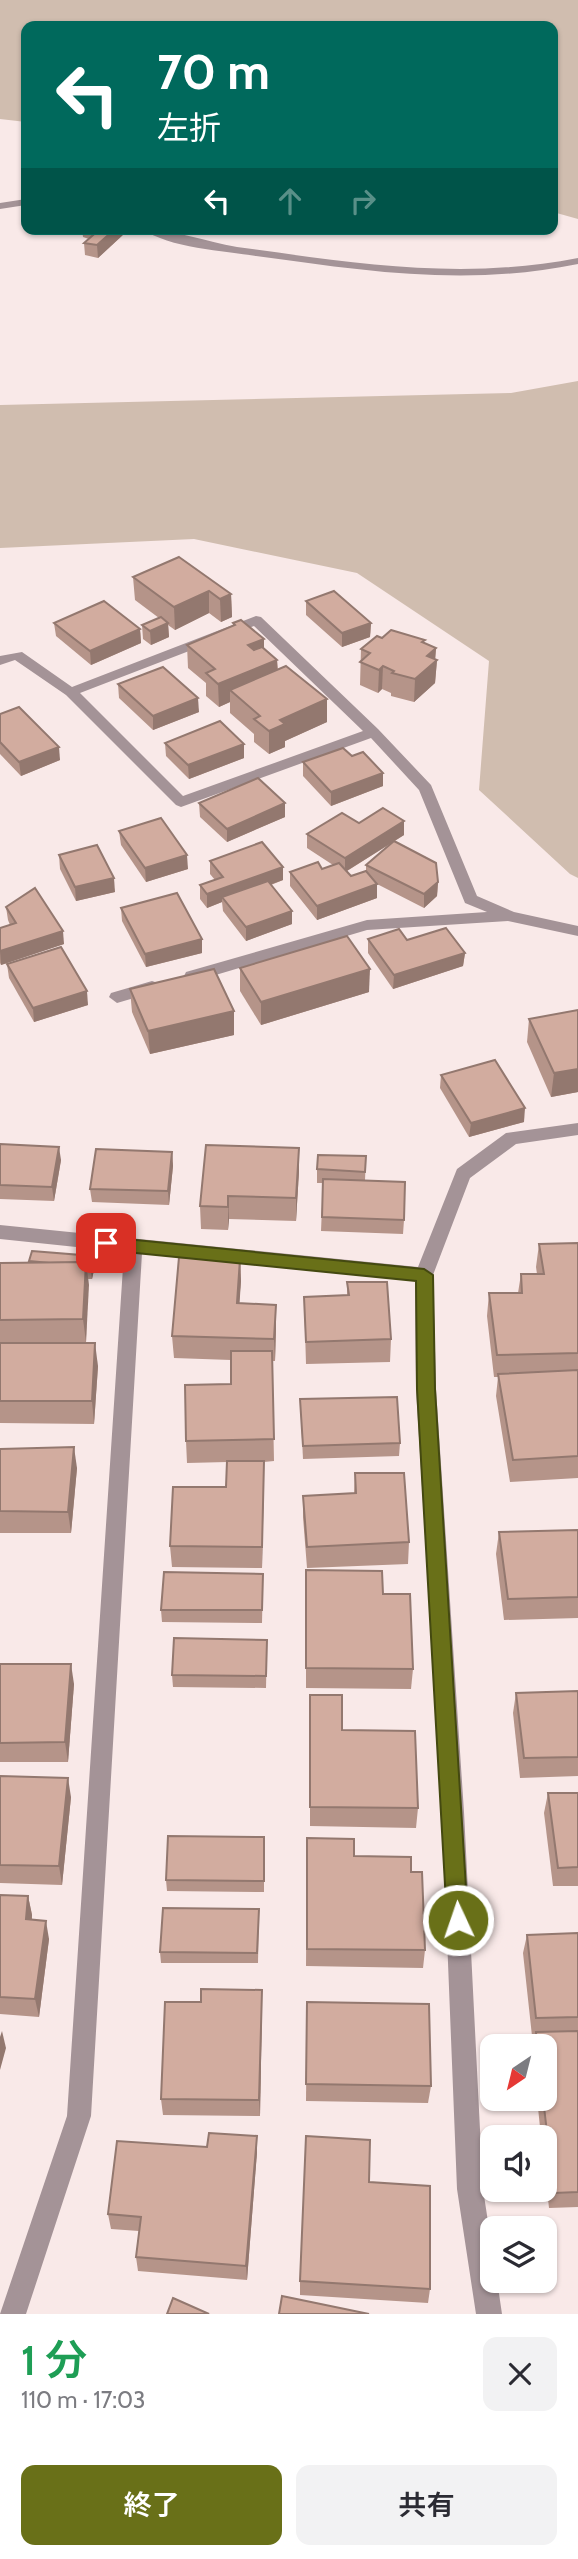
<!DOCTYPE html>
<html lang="ja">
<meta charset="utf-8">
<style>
body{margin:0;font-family:Cabin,"Noto Sans JP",sans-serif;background:#f2f2f3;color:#2b2b33;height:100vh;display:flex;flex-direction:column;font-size:26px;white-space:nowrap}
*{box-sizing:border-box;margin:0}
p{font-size:23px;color:#7c7c81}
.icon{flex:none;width:38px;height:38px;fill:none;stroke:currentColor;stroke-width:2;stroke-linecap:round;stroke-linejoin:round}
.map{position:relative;height:2314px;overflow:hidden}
.panel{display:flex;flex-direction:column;background:#fff;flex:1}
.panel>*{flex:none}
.guide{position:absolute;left:21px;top:21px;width:537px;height:214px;border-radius:14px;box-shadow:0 2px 5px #0004;background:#00695c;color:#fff;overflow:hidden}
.needle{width:46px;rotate:215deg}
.buttons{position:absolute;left:480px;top:2034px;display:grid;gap:14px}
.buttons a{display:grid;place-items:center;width:77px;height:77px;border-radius:14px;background:#fff;box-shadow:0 2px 5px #0004;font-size:35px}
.pin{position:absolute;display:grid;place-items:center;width:60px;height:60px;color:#fff;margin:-30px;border-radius:14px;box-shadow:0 4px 10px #0006}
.me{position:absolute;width:77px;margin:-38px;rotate:357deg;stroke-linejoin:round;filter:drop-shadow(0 0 5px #0008)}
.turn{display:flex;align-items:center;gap:24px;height:147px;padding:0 21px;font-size:32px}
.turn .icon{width:91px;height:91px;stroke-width:2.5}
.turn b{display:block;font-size:49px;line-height:60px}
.lanes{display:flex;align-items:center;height:66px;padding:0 21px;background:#0003;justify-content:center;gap:35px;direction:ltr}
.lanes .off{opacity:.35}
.round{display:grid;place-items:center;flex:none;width:74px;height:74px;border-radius:14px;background:#f2f2f3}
.summary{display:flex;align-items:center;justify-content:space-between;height:119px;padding:0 21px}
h1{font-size:42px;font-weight:600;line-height:52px;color:#1e9e55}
.primary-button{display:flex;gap:14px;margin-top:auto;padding:14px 21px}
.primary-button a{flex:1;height:80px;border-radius:14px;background:#697018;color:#fff;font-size:28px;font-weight:600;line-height:80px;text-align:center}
.primary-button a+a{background:#f2f2f3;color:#2b2b33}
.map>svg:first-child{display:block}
</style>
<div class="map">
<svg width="578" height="2314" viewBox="0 0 578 2314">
<rect width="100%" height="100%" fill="#f9e9e8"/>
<g fill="#d0bdaf">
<polygon points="0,0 578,0 578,219 553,212 553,26 26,26 26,122 0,119"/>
<polygon points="578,381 578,878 570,874 479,790 489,661 357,573 194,539 0,548 0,405 511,393"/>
</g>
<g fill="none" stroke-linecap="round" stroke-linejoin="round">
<g fill="#a49397" fill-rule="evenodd">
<polygon points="26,199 26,205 0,209 0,203"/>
<path d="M143,229C174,229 206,242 237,247C354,263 460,281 578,258V264C466,287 367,271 256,256C225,251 168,248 143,229Z"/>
<path d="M256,616L261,617L378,729L431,785L477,896L514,912L578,926V936L508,921L367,930L192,982L186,980L184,976L186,972L367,920L487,912L465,903L419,790L371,738L181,807L176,805L66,695L15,660L0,665V656L22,652L72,687ZM254,626L363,731L183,796L80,693Z"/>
<polygon points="152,981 158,983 160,987 158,991 117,1003 109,997 111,993"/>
<polygon points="578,1123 578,1135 516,1144 470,1178 433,1275 436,1389 464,1812 483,2189 492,2248 492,2280 497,2280 502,2314 476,2314 457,2189 442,1812 416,1389 415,1281 142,1253 91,2116 26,2314 0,2314 67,2116 124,1252 0,1239 0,1225 418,1267 457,1169 506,1133"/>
</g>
</g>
<g fill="#b59489">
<polygon points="82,229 125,229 125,233 98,258 85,255 84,243 89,239 83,237"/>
<polygon points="133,577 231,594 232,617 221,622 209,613 175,630 168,625 169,637 151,645 143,639 142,625 159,618 135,600"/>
<polygon points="306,601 371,623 370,637 342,647 306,615"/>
<polygon points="54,623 140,629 141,643 91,665 56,636"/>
<polygon points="233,623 277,660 278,670 327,722 285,741 285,747 269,754 254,742 254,734 230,713 230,702 219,707 206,696 206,683 188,668 187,645 233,626"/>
<polygon points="382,638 425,643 436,648 435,659 437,660 435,683 414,702 391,696 391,693 382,689 378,693 360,685 361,649"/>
<polygon points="118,684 199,712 153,730 119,698"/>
<polygon points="0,714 60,760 21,776 0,754"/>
<polygon points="165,743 244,744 244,758 189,779 166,756"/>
<polygon points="352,756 383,773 383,786 331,806 303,776 303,762"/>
<polygon points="199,803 285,817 227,842 200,817"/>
<polygon points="404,821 404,835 347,871 351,876 366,871 366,865 438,882 437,896 424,908 377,884 377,898 317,920 290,886 290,872 322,869 333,865 307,848 307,834 359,823"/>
<polygon points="119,831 188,869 146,882 121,845"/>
<polygon points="59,855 115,892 76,901 60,869"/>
<polygon points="210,861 283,867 283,880 271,885 292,911 292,924 246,941 223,911 222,902 207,908 200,899 200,885 215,880 210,874"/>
<polygon points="6,907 64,944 1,965 0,963 0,928 10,925 8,920"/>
<polygon points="121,908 202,939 202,953 146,967 122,921"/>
<polygon points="368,939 407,940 465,953 463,966 393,989 368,953"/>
<polygon points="7,964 88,1005 34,1022 9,978"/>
<polygon points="240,968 369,992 261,1025 240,991"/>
<polygon points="130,989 234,1035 150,1054 132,1012"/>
<polygon points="578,1010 578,1092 551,1097 527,1042 529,1019"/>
<polygon points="441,1075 524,1122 469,1137 440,1088"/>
<polygon points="0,1144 61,1160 54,1201 0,1199"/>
<polygon points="172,1152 173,1166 169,1205 92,1202 90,1189"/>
<polygon points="366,1156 365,1180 404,1220 403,1234 321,1231 323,1183 317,1183 317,1169"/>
<polygon points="299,1171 296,1221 229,1219 228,1230 201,1229 200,1206"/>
<polygon points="578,1243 578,1478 510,1482 496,1396 498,1377 494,1377 487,1316 489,1293 518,1293 521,1274 537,1274 536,1267 539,1244"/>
<polygon points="93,1256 94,1270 92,1279 88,1279 86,1342 17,1343 98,1366 94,1424 0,1423 0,1263 30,1263 29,1261"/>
<polygon points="240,1259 241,1281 239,1303 276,1327 275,1361 272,1361 274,1461 264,1462 262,1568 172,1567 170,1546 226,1487 227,1462 187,1463 186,1441 231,1384 231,1360 174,1358 172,1336"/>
<polygon points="347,1282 391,1339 390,1362 306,1364 304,1297 347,1295"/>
<polygon points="300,1399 400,1443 399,1456 303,1459"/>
<polygon points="0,1449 77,1468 71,1533 0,1533"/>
<polygon points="355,1473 409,1542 408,1564 307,1568 303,1517 303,1496 354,1493"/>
<polygon points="578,1530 578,1618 504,1620 496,1554 499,1532"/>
<polygon points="306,1570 383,1594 413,1669 411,1689 306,1688"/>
<polygon points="263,1574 262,1623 162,1622 161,1610"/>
<polygon points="267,1640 266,1688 173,1687 172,1675"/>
<polygon points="0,1664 74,1684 68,1762 0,1762"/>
<polygon points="578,1691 578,1776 520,1778 513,1713 516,1693"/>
<polygon points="310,1695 342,1730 418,1808 416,1828 310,1826"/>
<polygon points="0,1776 71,1797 62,1885 0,1883"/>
<polygon points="548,1793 578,1793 578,1886 553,1886 544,1813"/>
<polygon points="264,1837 264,1892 167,1891 166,1880"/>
<polygon points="307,1838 354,1856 411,1872 425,1950 423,1968 306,1966"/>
<polygon points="0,1895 28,1896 32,1915 32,1919 49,1939 39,2017 0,2014"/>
<polygon points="259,1909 258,1963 161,1963 160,1952"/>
<polygon points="578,1933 578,2207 549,2208 544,2163 544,2137 541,2137 537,2098 544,2098 544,2046 533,2046 535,2035 532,2036 523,1953 527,1935"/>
<polygon points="262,1990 260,2116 163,2115 161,2099 201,2002"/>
<polygon points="307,2002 431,2086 428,2103 306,2101"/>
<polygon points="257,2136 257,2152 247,2280 138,2271 136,2257 139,2231 111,2229 108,2214 207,2147"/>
<polygon points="369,2182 430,2289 428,2303 300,2295 300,2281"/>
</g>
<g fill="#93786f">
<polygon points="115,229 125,229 125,233 98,258 97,245"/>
<polygon points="209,591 209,613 175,630 174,607"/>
<polygon points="231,594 232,617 221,622 220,599"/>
<polygon points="168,623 169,637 151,645 150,631"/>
<polygon points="371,623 370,637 342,647 342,633"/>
<polygon points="140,629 141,643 91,665 90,651"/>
<polygon points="264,639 264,662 248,645"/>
<polygon points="436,648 435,662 437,660 435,683 414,702 415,679 427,656"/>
<polygon points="277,660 278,683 230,690 230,702 219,707 218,684"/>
<polygon points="383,666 382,689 378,693 379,670"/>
<polygon points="198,698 199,712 153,730 153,716"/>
<polygon points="327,699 327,722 285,741 285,747 269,754 269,731 280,720"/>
<polygon points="244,744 244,758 189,779 188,765"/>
<polygon points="59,747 60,760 21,776 19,762"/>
<polygon points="383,773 383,786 331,806 331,792"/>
<polygon points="285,803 285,817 227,842 227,829"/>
<polygon points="404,821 404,835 345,872 345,858"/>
<polygon points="187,855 188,869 146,882 145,868"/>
<polygon points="283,867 283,880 225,901 222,897 222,902 207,908 207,894"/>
<polygon points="114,878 115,892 76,901 75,887"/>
<polygon points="438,882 437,896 424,908 424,894"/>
<polygon points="377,884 377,898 317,920 317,906"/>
<polygon points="292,911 292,924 246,941 246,927"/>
<polygon points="63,931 64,944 1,965 0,951"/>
<polygon points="202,939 202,953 146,967 145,954"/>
<polygon points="465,953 463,966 393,989 394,975"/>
<polygon points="370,969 369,992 261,1025 261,1002"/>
<polygon points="87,991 88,1005 34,1022 33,1008"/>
<polygon points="234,1011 234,1035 150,1054 148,1031"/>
<polygon points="578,1069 578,1092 551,1097 554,1073"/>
<polygon points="525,1108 524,1122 469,1137 471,1123"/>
<polygon points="59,1147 61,1160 54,1201 52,1187"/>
<polygon points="299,1148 299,1171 296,1221 296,1198"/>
<polygon points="172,1152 173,1166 169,1205 168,1191"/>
<polygon points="228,1196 229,1219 228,1230"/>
<polygon points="93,1256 94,1270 92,1279 90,1266"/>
<polygon points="240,1259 241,1281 238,1326 237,1303"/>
<polygon points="86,1262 89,1285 86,1342 83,1319"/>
<polygon points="276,1305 276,1327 275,1361 274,1339"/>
<polygon points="95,1343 98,1366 94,1424 92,1401"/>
<polygon points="74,1447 77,1468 71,1533 68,1512"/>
<polygon points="264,1461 264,1483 262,1568 262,1547"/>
<polygon points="71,1664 74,1684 68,1762 65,1742"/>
<polygon points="68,1778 71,1797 62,1885 59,1866"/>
<polygon points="28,1896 32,1915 30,1937 26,1919"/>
<polygon points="46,1921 49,1939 39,2017 35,1999"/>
<polygon points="262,1990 262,2007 260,2116 259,2100"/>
<polygon points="2,2031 6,2048 0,2070 0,2037"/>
<polygon points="257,2136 257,2152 247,2280 246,2266"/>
</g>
<g fill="#d2ac9f" stroke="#93786f" stroke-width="2">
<polygon points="100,229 115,229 97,245 84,243"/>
<polygon points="179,557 231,594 220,599 209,591 174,607 133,577"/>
<polygon points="334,591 371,623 342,633 306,601"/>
<polygon points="104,601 140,629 90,651 54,623"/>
<polygon points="161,617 168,623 150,631 142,625"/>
<polygon points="241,620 264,639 248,645 254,650 262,647 277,660 218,684 206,673 215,669 187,645 235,625 233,623"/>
<polygon points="391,630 425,640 422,642 436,648 427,656 437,660 415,679 392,673 394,671 383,666 379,670 360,662 370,653 361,649 377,636 382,638"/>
<polygon points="286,666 327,699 280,720 285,724 269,731 254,719 260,716 230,690"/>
<polygon points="163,667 198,698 153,716 118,684"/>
<polygon points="19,707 59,747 19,762 0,742 0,714"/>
<polygon points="220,721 244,744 188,765 165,743"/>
<polygon points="343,748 352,756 363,752 383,773 331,792 303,762"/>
<polygon points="258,778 285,803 227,829 199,803"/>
<polygon points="383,808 404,821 345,858 307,834 342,813 359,823"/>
<polygon points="161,818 187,855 145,868 119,831"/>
<polygon points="394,841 436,863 438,882 424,894 366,865"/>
<polygon points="262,842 283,867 207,894 200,885 223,877 210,861"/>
<polygon points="97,845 114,878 75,887 59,855"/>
<polygon points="318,862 322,869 339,863 351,876 366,871 377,884 317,906 290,872"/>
<polygon points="268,881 292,911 246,927 222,897"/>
<polygon points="35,888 63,931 0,951 0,928 16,923 6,907"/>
<polygon points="177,893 202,939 145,954 121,908"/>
<polygon points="446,928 465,953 394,975 368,939 399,929 407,940"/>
<polygon points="347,936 370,969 261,1002 240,968"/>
<polygon points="61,947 87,991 33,1008 7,964"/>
<polygon points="214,969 234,1011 148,1031 130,989"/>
<polygon points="578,1010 578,1069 554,1073 529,1019"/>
<polygon points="495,1060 525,1108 471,1123 441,1075"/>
<polygon points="0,1144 59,1147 52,1187 0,1185"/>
<polygon points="206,1145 299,1148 296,1198 228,1196 228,1207 200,1206"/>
<polygon points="96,1149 172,1152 168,1191 90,1189"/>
<polygon points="318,1155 366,1156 365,1172 317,1169"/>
<polygon points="323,1179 405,1182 404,1220 322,1217"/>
<polygon points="578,1243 578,1353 497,1355 489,1293 522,1293 521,1274 544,1274 539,1244"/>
<polygon points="32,1251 93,1256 90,1266 87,1266 86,1262 50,1263 29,1261"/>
<polygon points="179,1257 240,1259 237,1303 276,1305 274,1339 172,1336"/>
<polygon points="86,1262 83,1319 0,1320 0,1263"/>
<polygon points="347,1282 387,1282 391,1339 306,1342 304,1297 349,1295"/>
<polygon points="0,1343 95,1343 92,1401 0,1401"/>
<polygon points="231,1351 272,1351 274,1439 186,1441 185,1385 231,1384"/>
<polygon points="578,1370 578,1456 513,1460 498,1374"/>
<polygon points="397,1397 400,1443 303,1446 300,1399"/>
<polygon points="74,1447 68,1512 0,1511 0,1449"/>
<polygon points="227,1461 264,1461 262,1547 170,1546 173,1487 226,1487"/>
<polygon points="355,1473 404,1473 409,1542 307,1547 303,1496 356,1493"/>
<polygon points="578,1530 578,1597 508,1599 499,1532"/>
<polygon points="306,1570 382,1571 383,1594 410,1594 413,1669 306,1668"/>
<polygon points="164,1572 263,1574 262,1610 161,1610"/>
<polygon points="174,1638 267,1640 266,1676 172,1675"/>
<polygon points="0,1664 71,1664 65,1742 0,1743"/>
<polygon points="578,1691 578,1757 524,1758 516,1693"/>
<polygon points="310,1695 342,1695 342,1730 415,1731 418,1808 310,1807"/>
<polygon points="0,1776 68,1778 59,1866 0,1865"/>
<polygon points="548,1793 578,1793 578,1867 558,1868"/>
<polygon points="168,1836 264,1837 264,1881 166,1880"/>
<polygon points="307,1838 354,1839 354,1856 411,1857 411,1872 422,1872 425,1950 307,1949"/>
<polygon points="0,1895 28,1896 26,1919 46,1921 35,1999 0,1997"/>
<polygon points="163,1908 259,1909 257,1953 160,1952"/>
<polygon points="578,1933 578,2017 536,2018 527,1935"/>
<polygon points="201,1989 262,1990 259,2100 161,2099 165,2002 201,2002"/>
<polygon points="307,2002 429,2004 431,2086 306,2084"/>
<polygon points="578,2031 578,2192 554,2193 543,2098 544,2098 544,2046 537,2046 536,2032"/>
<polygon points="209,2133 257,2136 246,2266 136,2257 141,2217 108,2214 117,2141 207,2147"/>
<polygon points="306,2136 370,2140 369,2182 430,2186 430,2289 300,2281"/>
<polygon points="282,2296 369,2314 279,2314"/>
<polygon points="173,2298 209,2314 167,2314"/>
</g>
<polygon fill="#697018" stroke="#444910" stroke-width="2" points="106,1237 424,1269 433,1275 435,1389 468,1920 465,1927 458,1930 450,1927 447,1920 417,1389 416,1281 106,1250 98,1243"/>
</svg>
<div class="buttons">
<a><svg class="needle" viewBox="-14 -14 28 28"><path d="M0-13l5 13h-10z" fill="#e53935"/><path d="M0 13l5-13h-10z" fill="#7c7c81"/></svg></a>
<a><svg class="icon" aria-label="sound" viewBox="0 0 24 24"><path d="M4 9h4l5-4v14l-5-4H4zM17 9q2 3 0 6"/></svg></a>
<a><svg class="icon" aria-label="layers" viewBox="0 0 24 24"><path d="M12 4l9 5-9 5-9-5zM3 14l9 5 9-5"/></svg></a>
</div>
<div class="pin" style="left:106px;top:1243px;background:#d93025"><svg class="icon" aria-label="arrive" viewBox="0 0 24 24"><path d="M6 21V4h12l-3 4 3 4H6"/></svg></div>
<svg class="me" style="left:458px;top:1920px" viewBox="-20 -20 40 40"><circle r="17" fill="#697018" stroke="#fff" stroke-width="3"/><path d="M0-11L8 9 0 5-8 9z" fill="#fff"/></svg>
<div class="guide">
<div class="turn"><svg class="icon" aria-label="left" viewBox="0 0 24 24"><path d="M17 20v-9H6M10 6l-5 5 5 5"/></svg><div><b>70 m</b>左折</div></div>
<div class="lanes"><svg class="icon" aria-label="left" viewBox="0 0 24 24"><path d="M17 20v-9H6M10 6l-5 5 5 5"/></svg><svg class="icon off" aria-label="ahead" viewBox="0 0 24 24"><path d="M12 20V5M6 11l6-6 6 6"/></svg><svg class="icon off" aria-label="right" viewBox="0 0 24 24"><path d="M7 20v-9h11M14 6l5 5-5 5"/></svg></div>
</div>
</div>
<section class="panel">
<div class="summary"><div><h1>1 分</h1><p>110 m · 17:03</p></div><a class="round"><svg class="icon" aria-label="close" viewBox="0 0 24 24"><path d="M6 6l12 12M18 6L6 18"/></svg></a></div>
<div class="primary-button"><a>終了</a><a>共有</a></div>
</section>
